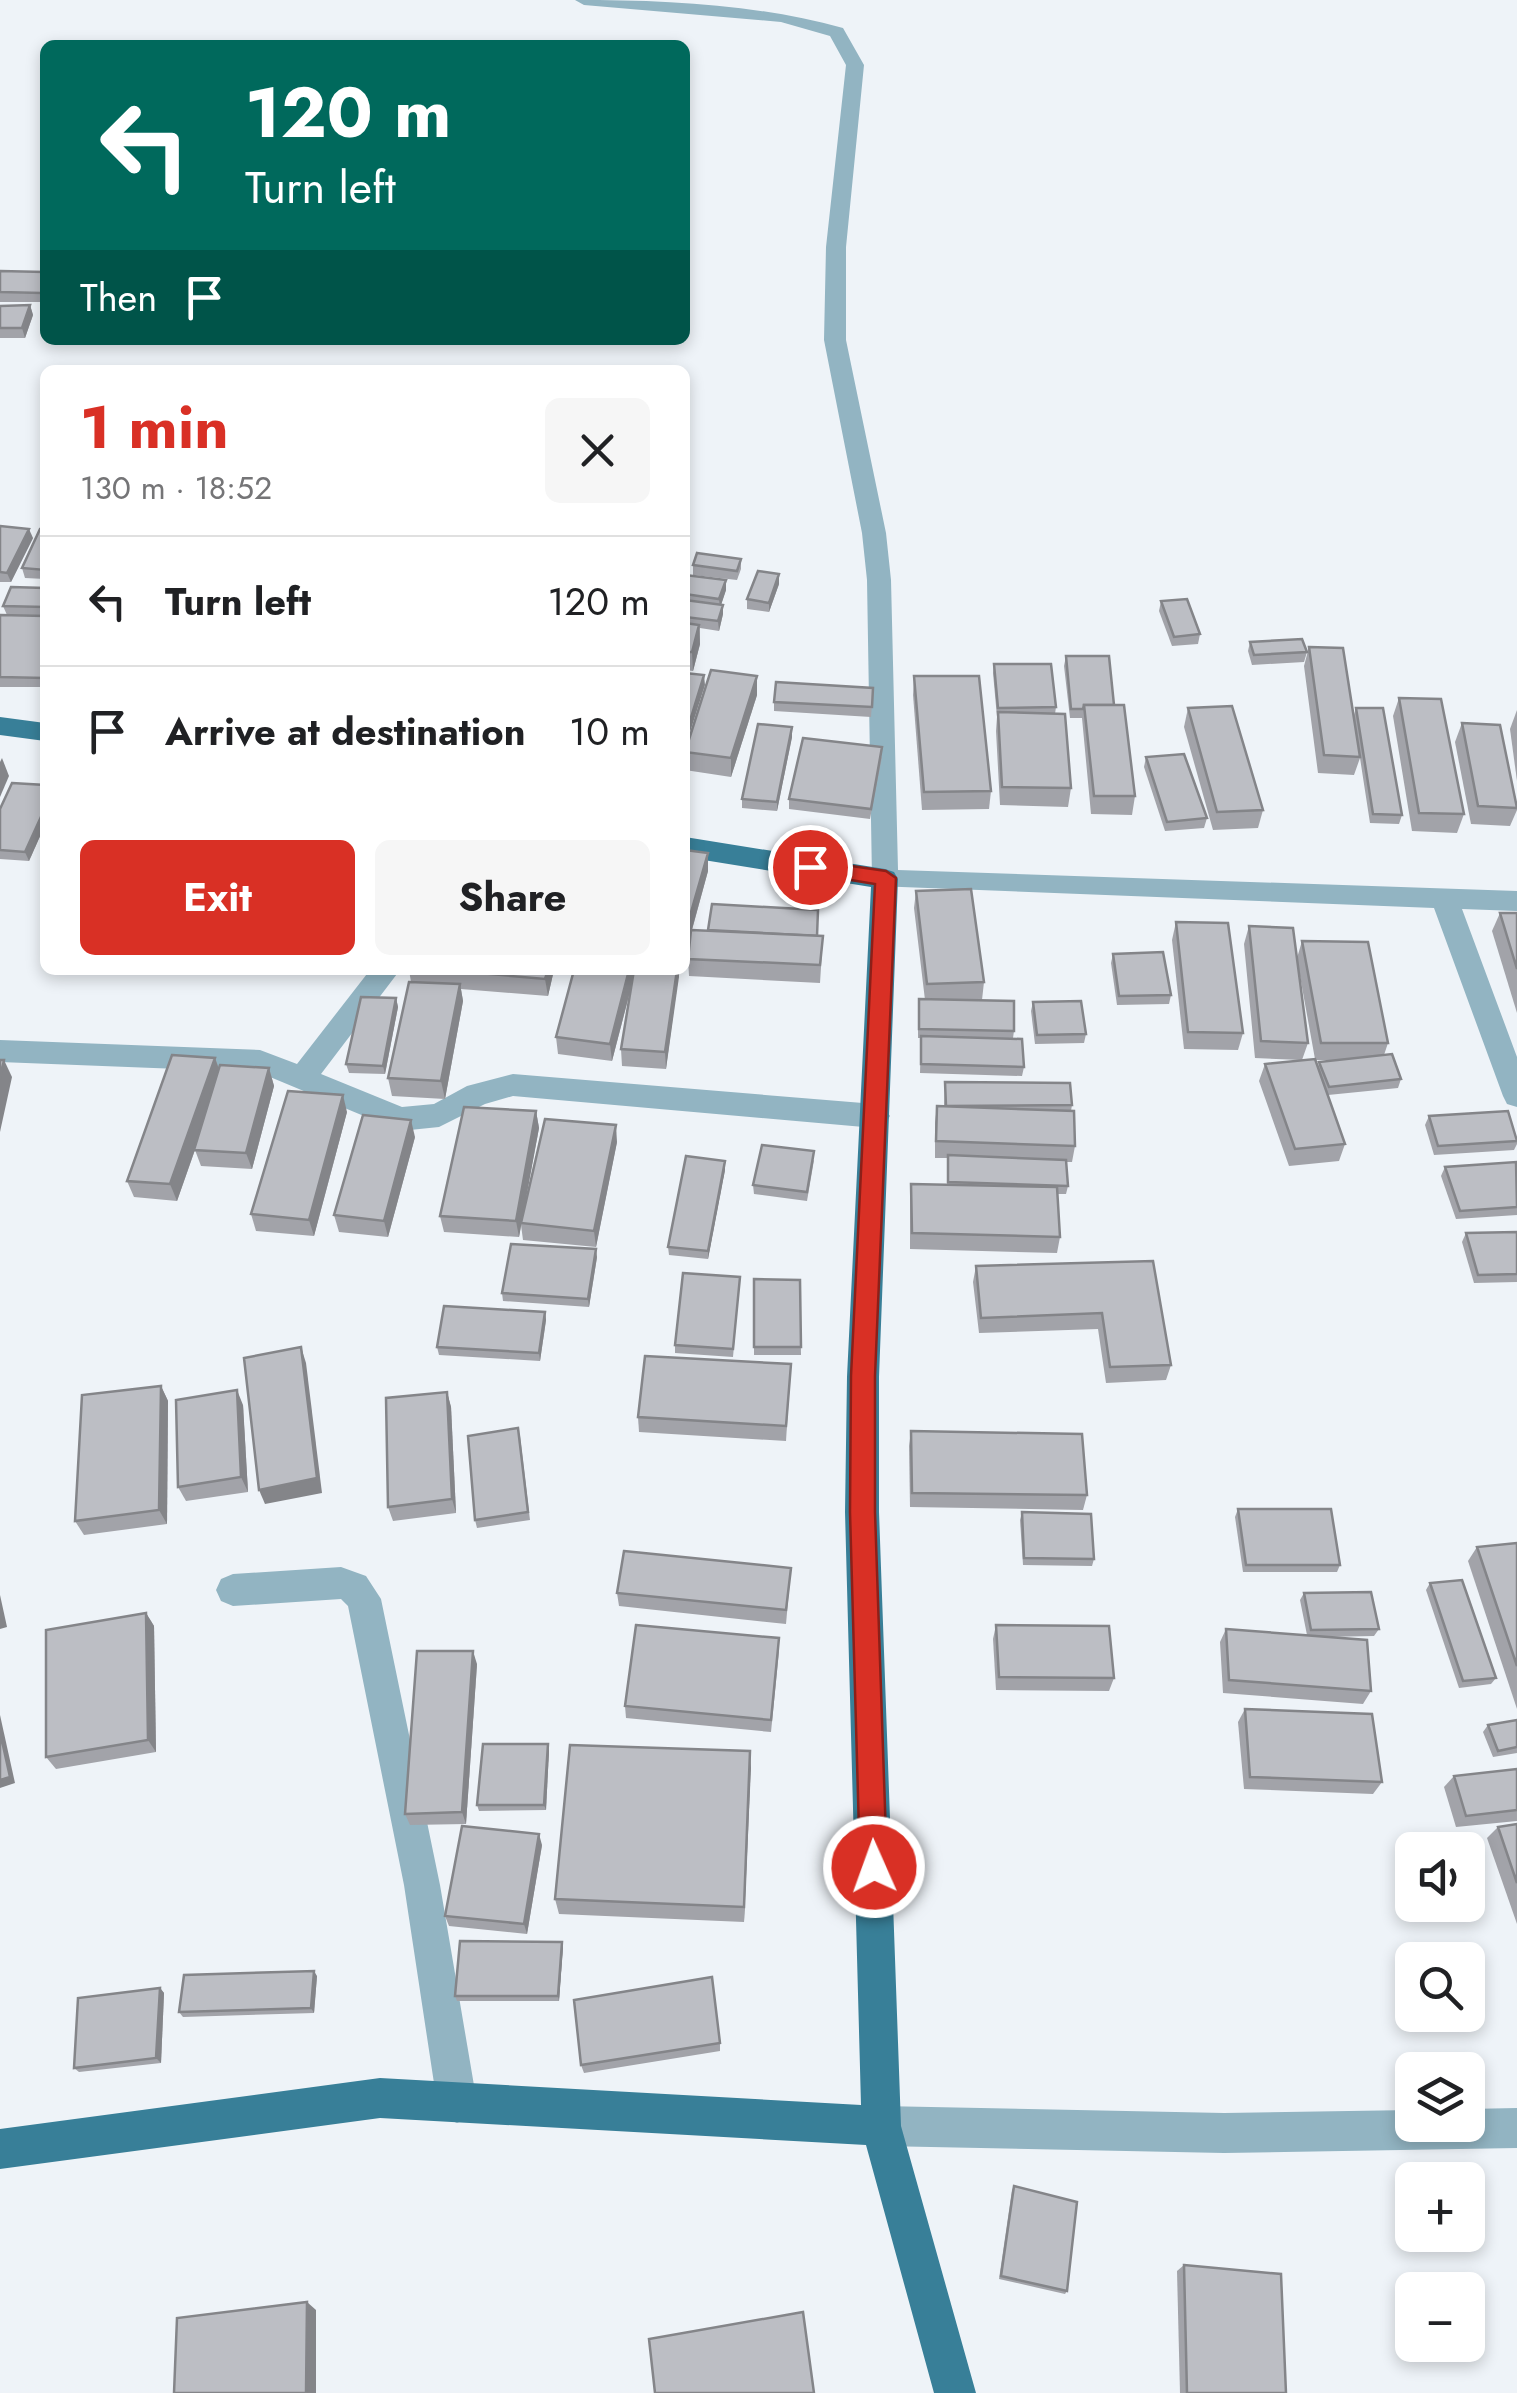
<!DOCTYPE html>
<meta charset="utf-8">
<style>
body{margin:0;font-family:Jost,sans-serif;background:#f6f6f6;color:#202124;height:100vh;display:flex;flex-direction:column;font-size:38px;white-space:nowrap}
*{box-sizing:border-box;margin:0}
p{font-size:32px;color:#757577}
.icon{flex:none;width:55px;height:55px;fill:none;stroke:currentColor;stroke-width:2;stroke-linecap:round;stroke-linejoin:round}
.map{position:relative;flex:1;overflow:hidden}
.drawer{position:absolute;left:40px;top:365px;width:650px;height:610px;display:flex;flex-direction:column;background:#fff;border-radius:15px;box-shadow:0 5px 15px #0003}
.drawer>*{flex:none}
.banner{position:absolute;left:40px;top:40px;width:650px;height:305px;border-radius:15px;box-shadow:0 5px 15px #0003;background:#00695c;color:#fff;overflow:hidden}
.tools{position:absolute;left:1395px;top:1832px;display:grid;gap:20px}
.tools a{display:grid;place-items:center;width:90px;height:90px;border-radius:15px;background:#fff;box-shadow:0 5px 15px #0003;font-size:50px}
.pin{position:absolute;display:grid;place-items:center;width:85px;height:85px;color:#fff;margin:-42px;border:5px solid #fff;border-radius:50%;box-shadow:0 2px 10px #0007}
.me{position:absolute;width:110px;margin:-55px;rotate:358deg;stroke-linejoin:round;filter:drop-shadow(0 0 8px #0008)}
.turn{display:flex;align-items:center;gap:35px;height:210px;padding:0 40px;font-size:45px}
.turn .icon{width:130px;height:130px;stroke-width:2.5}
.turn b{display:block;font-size:70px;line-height:85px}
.then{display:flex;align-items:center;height:95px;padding:0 40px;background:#0003;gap:20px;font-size:38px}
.round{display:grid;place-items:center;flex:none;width:105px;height:105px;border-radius:15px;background:#f6f6f6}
.headline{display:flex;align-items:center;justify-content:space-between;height:170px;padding:0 40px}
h1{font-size:60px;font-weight:700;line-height:75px;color:#d93025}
.button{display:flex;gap:20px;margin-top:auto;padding:20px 40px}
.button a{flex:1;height:115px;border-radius:15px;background:#d93025;color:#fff;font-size:40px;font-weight:700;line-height:115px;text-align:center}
.button a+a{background:#f6f6f6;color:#202124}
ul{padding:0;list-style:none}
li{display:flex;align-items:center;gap:30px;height:130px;padding:0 40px;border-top:2px solid #e0e0e0}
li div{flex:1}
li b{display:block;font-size:38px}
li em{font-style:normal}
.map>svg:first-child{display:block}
</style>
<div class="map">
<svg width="1517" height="2393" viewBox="0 0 1517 2393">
<rect width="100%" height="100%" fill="#eef3f8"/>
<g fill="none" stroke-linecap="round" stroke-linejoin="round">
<g fill="#92b4c2" fill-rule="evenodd">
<path d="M575,0C666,0 756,4 843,28L864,65L846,247V340L886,533L891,580L898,870L1517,891V911L1462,909L1517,1057V1107L1507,1104L1503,1096L1434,908L876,886L872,879L867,580L862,533L824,340L826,247L846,65L830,36L781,22L584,5Z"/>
<polygon points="370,970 400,970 321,1074 402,1107 434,1104 467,1086 513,1074 875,1104 885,1108 890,1116 885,1124 875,1128 513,1096 485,1104 439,1127 400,1131 258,1072 0,1062 0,1040 260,1050 297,1064"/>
<polygon points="341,1567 366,1576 381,1599 440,1885 477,2103 471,2117 457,2123 443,2117 437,2103 404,1885 348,1606 341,1599 233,1606 221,1601 216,1590 221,1579 233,1574"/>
<polygon points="881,2106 1224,2113 1412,2110 1412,2125 1468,2125 1468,2109 1517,2108 1517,2148 1224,2153 881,2146 867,2140 861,2126 867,2112"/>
</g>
<g fill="#387f98" fill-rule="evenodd">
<polygon points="0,717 45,723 45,741 0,735"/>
<polygon points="685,837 885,869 894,872 898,879 879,1377 879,1512 901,2126 976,2393 934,2393 866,2145 380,2118 0,2169 0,2129 380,2078 861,2105 845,1512 847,1377 871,887 685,857"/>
</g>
</g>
<g fill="#a2a3a9" fill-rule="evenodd">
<polygon points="0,271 45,272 45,302 0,302"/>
<polygon points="30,305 33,315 25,338 0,338 0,306"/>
<polygon points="0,526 33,538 11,582 0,582"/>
<polygon points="45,529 45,579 25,578 22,568"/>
<polygon points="741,559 741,569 737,580 693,575 693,565"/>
<polygon points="779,574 779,584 769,612 747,609 747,599"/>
<polygon points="685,575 726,590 721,605 723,614 719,631 700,628 700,644 693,671 685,670"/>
<polygon points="45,588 45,687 0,687 0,615 7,615 3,606"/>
<polygon points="1161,601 1200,634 1198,644 1172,646 1159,611"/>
<polygon points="1250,642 1307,652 1304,662 1252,665 1248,651"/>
<polygon points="1309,647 1354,715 1356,708 1402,815 1399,824 1370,823 1360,758 1354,775 1318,773 1304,666"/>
<polygon points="1066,656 1114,705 1135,796 1132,815 1091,814 1082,718 1070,718 1064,666"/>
<polygon points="994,664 1056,707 1055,714 1071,788 1068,807 1000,805 996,731 997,717 993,673"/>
<polygon points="757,676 757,695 731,777 685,770 685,751"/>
<polygon points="914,676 991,791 989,809 922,810 913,695"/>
<polygon points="873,688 871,717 774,711 774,702"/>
<polygon points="1399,698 1464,814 1457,833 1412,831 1393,716"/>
<polygon points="1188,708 1263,810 1258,828 1213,830 1184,727"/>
<polygon points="1517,710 1517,781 1510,729"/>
<polygon points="1462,723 1517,804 1517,810 1510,826 1471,824 1455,742"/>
<polygon points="792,727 792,737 777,811 742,808 742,799"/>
<polygon points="882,757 870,819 789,809 789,799"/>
<polygon points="1146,757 1207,818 1204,828 1165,831 1144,767"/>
<polygon points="45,785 45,825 29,861 0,859 0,809"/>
<polygon points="685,850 708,871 692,930 823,936 820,983 689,976 688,959 691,932 685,951"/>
<polygon points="916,891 984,982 982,1000 1014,1031 1013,1038 1024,1067 1022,1076 920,1073 921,1038 918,1038 918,1008 919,999 925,1000 914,908"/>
<polygon points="1500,913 1517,913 1517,1013 1492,931"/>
<polygon points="1176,922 1243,1033 1238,1050 1184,1049 1172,940"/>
<path d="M1249,926L1297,958L1302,941L1388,1043L1384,1055L1401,1079L1398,1088L1328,1095L1345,1144L1339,1161L1289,1166L1259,1081L1265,1064L1301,1060L1255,1058L1244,944ZM1298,965L1315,1059L1302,1060L1308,1043ZM1315,1060H1338L1319,1062L1318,1067Z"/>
<polygon points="1113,954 1171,995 1169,1004 1117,1005 1111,963"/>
<polygon points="409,970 554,970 548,996 461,989 463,1001 445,1099 392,1096 388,1078 411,982"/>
<polygon points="574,970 679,970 666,1069 622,1066 621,1049 631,988 612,1061 558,1054 556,1037"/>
<polygon points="396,998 398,1007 385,1074 349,1073 346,1064"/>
<polygon points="1033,1002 1086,1034 1084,1043 1035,1044 1031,1011"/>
<polygon points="215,1058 219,1068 269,1068 274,1086 252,1169 201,1166 195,1150 177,1201 134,1197 127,1181"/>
<polygon points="945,1082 1072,1105 1071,1111 1075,1146 1072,1162 1066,1162 1068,1186 1066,1194 1057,1194 1060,1237 1057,1253 910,1249 910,1200 911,1184 947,1184 948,1158 935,1158 935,1123 937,1106 944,1106"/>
<polygon points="536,1111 539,1128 523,1212 617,1142 596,1247 523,1240 521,1225 519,1237 444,1232 440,1216"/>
<polygon points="347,1112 314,1236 256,1231 251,1214"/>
<polygon points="1429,1116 1517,1138 1517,1144 1514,1150 1434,1155 1425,1125"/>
<polygon points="415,1137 388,1237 339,1232 334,1215"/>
<polygon points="814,1160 807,1201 754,1194 753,1185"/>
<polygon points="1517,1165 1517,1215 1456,1219 1441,1176 1445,1167"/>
<polygon points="725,1170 708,1259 669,1255 668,1247"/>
<polygon points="1517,1232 1517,1282 1474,1283 1462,1242 1466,1233"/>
<polygon points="597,1257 589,1307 503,1301 502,1293"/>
<polygon points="1153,1261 1171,1365 1166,1380 1106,1383 1098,1329 979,1333 973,1282 976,1266"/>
<polygon points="740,1277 733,1357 675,1353 675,1345"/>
<polygon points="754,1279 800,1280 801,1355 754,1355"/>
<polygon points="545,1312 546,1320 540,1361 439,1355 437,1347"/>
<polygon points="790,1380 786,1441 639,1432 638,1417"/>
<polygon points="161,1386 168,1401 167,1524 84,1535 75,1521"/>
<polygon points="447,1392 451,1407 456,1513 393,1521 388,1507"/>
<polygon points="243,1405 248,1492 186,1501 178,1487"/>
<polygon points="911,1431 1087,1495 1083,1510 910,1507 909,1446"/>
<polygon points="520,1436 530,1520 477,1528 475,1520"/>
<polygon points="1238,1509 1340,1565 1337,1572 1243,1572 1235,1517"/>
<polygon points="1022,1512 1094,1559 1092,1566 1023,1565 1020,1520"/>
<polygon points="1517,1543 1517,1709 1468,1561 1477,1547"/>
<polygon points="791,1568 786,1624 619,1606 617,1593"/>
<polygon points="1430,1583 1496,1678 1491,1684 1459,1688 1426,1590"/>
<polygon points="1304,1593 1379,1629 1374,1636 1323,1637 1371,1691 1363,1704 1223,1693 1220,1642 1226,1629 1307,1635 1300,1600"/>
<polygon points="146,1613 154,1626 156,1752 56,1769 46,1757"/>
<polygon points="996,1625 1114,1678 1109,1691 996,1690 993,1639"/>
<polygon points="779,1651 771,1732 626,1718 625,1706"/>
<polygon points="477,1664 466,1824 410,1825 405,1814"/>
<polygon points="1245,1709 1382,1782 1373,1794 1244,1789 1238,1722"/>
<polygon points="1517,1720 1517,1753 1493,1757 1483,1732 1488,1725"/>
<polygon points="548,1744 549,1751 546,1810 479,1811 477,1805"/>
<polygon points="750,1751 744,1922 559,1914 555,1899"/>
<polygon points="1517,1769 1517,1821 1456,1827 1444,1787 1454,1776"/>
<polygon points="1517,1824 1517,1924 1487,1838 1498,1827"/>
<polygon points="542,1845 527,1934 449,1926 445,1916"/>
<polygon points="563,1947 559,2001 457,2001 455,1996"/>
<polygon points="317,1976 314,2013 183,2017 179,2012"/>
<polygon points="160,1988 164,1993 161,2063 79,2072 74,2068"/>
<polygon points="720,2043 720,2051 584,2073 581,2065"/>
<polygon points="1014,2186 1067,2291 1065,2294 999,2279 1012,2190"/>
<polygon points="1184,2265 1286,2393 1180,2393 1177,2271"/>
</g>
<g fill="#848589">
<polygon points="30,305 33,315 25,338 22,328"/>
<polygon points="29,529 33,538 11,582 7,573"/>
<polygon points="779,574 779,584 769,612 769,603"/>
<polygon points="726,580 726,590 720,608 719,599"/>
<polygon points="723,605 723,614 719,631 718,621"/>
<polygon points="699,625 700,644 693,671 692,652"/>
<polygon points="704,675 705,685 685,748 685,737"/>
<polygon points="757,676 757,695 731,777 731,758"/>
<polygon points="792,727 792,737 777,811 777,802"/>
<polygon points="2,758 9,776 0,797 0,762"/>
<polygon points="45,808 45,825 29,861 25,852"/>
<polygon points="708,853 708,871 686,951 685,933"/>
<polygon points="548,970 554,970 548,996 545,979"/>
<polygon points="629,970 634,970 635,972 612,1061 610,1044"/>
<polygon points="677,970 679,970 679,977 666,1069 665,1052"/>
<polygon points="460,984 463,1001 445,1099 441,1081"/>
<polygon points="396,998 398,1007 385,1074 383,1066"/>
<polygon points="215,1058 221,1075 177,1201 170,1184"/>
<polygon points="4,1060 12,1077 0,1132 0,1079"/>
<polygon points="269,1068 274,1086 252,1169 246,1153"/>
<polygon points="343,1095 347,1112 314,1236 309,1220"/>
<polygon points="536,1111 539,1128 519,1237 516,1221"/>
<polygon points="411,1120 415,1137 388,1237 384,1221"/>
<polygon points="616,1125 617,1142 596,1247 594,1231"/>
<polygon points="725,1161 725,1170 708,1259 708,1251"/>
<polygon points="596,1249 597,1257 589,1307 588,1299"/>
<polygon points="545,1312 546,1320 540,1361 539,1353"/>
<polygon points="301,1347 306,1363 322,1493 265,1504 259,1490"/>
<polygon points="161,1386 168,1401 167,1524 159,1510"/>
<polygon points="237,1390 243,1405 248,1492 241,1477"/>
<polygon points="447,1392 451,1407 456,1513 452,1499"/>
<polygon points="0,1595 7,1627 0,1629"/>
<polygon points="146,1613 154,1626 156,1752 148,1740"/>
<polygon points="473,1651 477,1664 466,1824 462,1812"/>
<polygon points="0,1715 15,1783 0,1788"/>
<polygon points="548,1744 549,1751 546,1810 544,1805"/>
<polygon points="750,1751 751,1768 744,1922 744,1907"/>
<polygon points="539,1834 542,1845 527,1934 524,1924"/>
<polygon points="562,1942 563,1947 559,2001 558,1996"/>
<polygon points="314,1971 317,1976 314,2013 311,2008"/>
<polygon points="160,1988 164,1993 161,2063 156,2058"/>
<polygon points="307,2302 316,2310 316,2393 306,2393"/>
</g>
<g fill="#bcbec4" stroke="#848589" stroke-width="2.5">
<polygon points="0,271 45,272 45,286 42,293 0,292"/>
<polygon points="30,305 22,328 0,328 0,306"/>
<polygon points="0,526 29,529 7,573 0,572"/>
<polygon points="40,529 45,529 45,570 22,568"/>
<polygon points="697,553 741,559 737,571 693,565"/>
<polygon points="758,571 779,574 769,603 747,599"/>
<polygon points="685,575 726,580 719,599 685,594"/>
<polygon points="11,587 45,588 45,607 3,606"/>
<polygon points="1187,599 1200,634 1174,637 1161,601"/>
<polygon points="685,600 723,605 718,621 685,617"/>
<polygon points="0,615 45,616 45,678 0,677"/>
<polygon points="685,623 699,625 692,652 685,652"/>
<polygon points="1302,639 1307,652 1254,655 1250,642"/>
<polygon points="1309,647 1343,648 1360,757 1324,755"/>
<polygon points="1066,656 1109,656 1114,705 1084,705 1083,709 1071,709"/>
<polygon points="994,664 1051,664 1056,707 998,708"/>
<polygon points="711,670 757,676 731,758 685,752"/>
<polygon points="685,673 704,675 685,737"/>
<polygon points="914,676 979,676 991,791 924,792"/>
<polygon points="776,682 873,688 872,707 774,702"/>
<polygon points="1399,698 1441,699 1464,814 1419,813"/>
<polygon points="1084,705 1124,705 1135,796 1094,796"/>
<polygon points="1232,706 1263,810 1217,812 1188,708"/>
<polygon points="1356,708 1383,708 1402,815 1373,814"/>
<polygon points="998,712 1065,714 1071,788 1002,787"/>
<polygon points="1462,723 1500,725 1517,808 1478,806"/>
<polygon points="758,724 792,727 777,802 742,799"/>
<polygon points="803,738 882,747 871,809 789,799"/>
<polygon points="1184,754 1207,818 1167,822 1146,757"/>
<polygon points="12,783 45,785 45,808 25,852 0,850 0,809"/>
<polygon points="685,850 708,853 685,933"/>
<polygon points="971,889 984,982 927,984 916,891"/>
<polygon points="712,904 818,910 817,936 708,930"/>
<polygon points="1500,913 1517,913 1517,969"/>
<polygon points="1176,922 1228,923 1243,1033 1188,1032"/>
<polygon points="1249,926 1293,928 1308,1043 1261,1041"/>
<polygon points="691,930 823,936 820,965 688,959"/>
<polygon points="1302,941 1368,942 1388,1043 1321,1043"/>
<polygon points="1163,952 1171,995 1119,996 1113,954"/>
<polygon points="446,970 548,970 545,979"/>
<polygon points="574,970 629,970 610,1044 556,1037"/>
<polygon points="634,970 677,970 665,1052 621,1049"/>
<polygon points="409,982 460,984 441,1081 388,1078"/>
<polygon points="361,997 396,998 383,1066 346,1064"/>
<polygon points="919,999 1014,1001 1014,1031 919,1029"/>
<polygon points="1081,1001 1086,1034 1037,1035 1033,1002"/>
<polygon points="921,1036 1022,1039 1024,1067 921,1064"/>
<polygon points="1392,1054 1401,1079 1329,1087 1319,1062"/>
<polygon points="172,1055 215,1058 170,1184 127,1181"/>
<polygon points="1315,1059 1345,1144 1295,1149 1265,1064"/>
<polygon points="0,1060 4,1060 0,1079"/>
<polygon points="220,1065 269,1068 246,1153 194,1150"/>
<polygon points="945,1082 1070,1083 1072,1105 946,1106"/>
<polygon points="288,1091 343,1095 309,1220 251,1214"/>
<polygon points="937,1106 1074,1111 1075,1146 936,1141"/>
<polygon points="464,1107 536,1111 516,1221 440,1216"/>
<polygon points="1508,1111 1517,1141 1438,1146 1429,1116"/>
<polygon points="363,1115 411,1120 384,1221 334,1215"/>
<polygon points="545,1119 616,1125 594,1231 521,1223"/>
<polygon points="762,1145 814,1151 807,1192 753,1185"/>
<polygon points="948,1155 1066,1160 1068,1186 948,1182"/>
<polygon points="686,1156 725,1161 708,1251 668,1247"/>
<polygon points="1516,1162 1517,1207 1460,1211 1445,1167"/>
<polygon points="911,1184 1057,1187 1060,1237 912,1233"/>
<polygon points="1517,1232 1517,1274 1478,1275 1466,1233"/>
<polygon points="511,1244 596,1249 588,1299 502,1293"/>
<polygon points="1153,1261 1171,1365 1110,1367 1102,1313 981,1318 976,1266"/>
<polygon points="683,1273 740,1277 733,1349 675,1345"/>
<polygon points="754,1279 800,1280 801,1347 754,1347"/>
<polygon points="444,1306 545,1312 539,1353 437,1347"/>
<polygon points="301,1347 317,1478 259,1490 244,1358"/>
<polygon points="645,1356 791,1364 786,1426 638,1417"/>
<polygon points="161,1386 159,1510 75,1521 82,1395"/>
<polygon points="237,1390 241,1477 178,1487 176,1400"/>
<polygon points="447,1392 452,1499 388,1507 386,1398"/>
<polygon points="518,1428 528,1512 475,1520 468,1436"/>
<polygon points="911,1431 1082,1434 1087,1495 912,1493"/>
<polygon points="1238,1509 1331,1509 1340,1565 1246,1565"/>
<polygon points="1022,1512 1091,1514 1094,1559 1024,1558"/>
<polygon points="1517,1543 1517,1666 1477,1547"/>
<polygon points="624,1551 791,1568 786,1610 617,1593"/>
<polygon points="1462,1580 1496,1678 1463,1681 1430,1583"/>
<polygon points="1371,1592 1379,1629 1311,1630 1304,1593"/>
<polygon points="146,1613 148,1740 46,1757 46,1630"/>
<polygon points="636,1625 779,1638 771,1720 625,1706"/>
<polygon points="996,1625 1109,1626 1114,1678 999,1677"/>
<polygon points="1226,1629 1367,1640 1371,1691 1229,1680"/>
<polygon points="417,1651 473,1651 462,1812 405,1814"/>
<polygon points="1245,1709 1372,1714 1382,1782 1250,1777"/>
<polygon points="1517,1720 1517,1747 1498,1751 1488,1725"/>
<polygon points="0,1732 10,1777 0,1780"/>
<polygon points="483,1744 548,1744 544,1805 477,1805"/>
<polygon points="570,1745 750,1751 744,1907 555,1899"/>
<polygon points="1517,1769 1517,1810 1466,1816 1454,1776"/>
<polygon points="1517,1824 1517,1883 1498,1827"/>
<polygon points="462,1826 539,1834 524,1924 445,1916"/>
<polygon points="460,1941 562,1942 558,1996 455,1996"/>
<polygon points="314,1971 311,2008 179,2012 184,1975"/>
<polygon points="712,1977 720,2043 581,2065 574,2000"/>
<polygon points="160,1988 156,2058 74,2068 78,1998"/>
<polygon points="1014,2186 1077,2202 1067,2291 1001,2276"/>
<polygon points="1184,2265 1281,2274 1286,2393 1187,2393"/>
<polygon points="307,2302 306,2393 174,2393 177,2318"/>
<polygon points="803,2312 814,2393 655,2393 649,2339"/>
</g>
<polygon fill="#d93025" stroke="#8d1f18" stroke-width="2.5" points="810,860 886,871 896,878 875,1376 875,1512 887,1867 883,1877 874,1881 864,1877 860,1867 850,1512 851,1376 875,884 803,872 800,867"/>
</svg>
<div class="tools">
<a><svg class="icon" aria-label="sound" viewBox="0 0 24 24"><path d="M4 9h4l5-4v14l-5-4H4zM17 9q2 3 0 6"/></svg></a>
<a><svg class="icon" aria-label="search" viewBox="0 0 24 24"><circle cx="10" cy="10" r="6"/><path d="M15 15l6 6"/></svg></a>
<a><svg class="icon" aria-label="layers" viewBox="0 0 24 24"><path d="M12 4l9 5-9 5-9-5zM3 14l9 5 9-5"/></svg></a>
<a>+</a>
<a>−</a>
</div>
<div class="pin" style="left:810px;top:867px;background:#d93025"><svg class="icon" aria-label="arrive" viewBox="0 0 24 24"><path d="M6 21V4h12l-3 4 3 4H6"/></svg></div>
<svg class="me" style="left:874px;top:1867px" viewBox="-20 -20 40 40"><circle r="17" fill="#d93025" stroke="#fff" stroke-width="3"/><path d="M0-11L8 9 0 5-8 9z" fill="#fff"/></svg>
<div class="banner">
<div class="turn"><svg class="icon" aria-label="left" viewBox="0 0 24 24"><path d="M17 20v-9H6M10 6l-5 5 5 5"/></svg><div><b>120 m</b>Turn left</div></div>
<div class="then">Then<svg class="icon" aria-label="arrive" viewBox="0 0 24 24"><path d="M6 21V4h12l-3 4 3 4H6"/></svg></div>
</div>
<section class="drawer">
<div class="headline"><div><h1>1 min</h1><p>130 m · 18:52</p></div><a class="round"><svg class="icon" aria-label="close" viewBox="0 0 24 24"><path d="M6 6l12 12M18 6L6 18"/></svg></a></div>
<ul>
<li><svg class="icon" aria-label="left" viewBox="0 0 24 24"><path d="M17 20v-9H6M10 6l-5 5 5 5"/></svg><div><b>Turn left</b></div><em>120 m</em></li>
<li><svg class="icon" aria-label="arrive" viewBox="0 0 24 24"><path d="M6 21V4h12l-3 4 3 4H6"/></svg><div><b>Arrive at destination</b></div><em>10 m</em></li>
</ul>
<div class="button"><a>Exit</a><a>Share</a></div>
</section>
</div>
